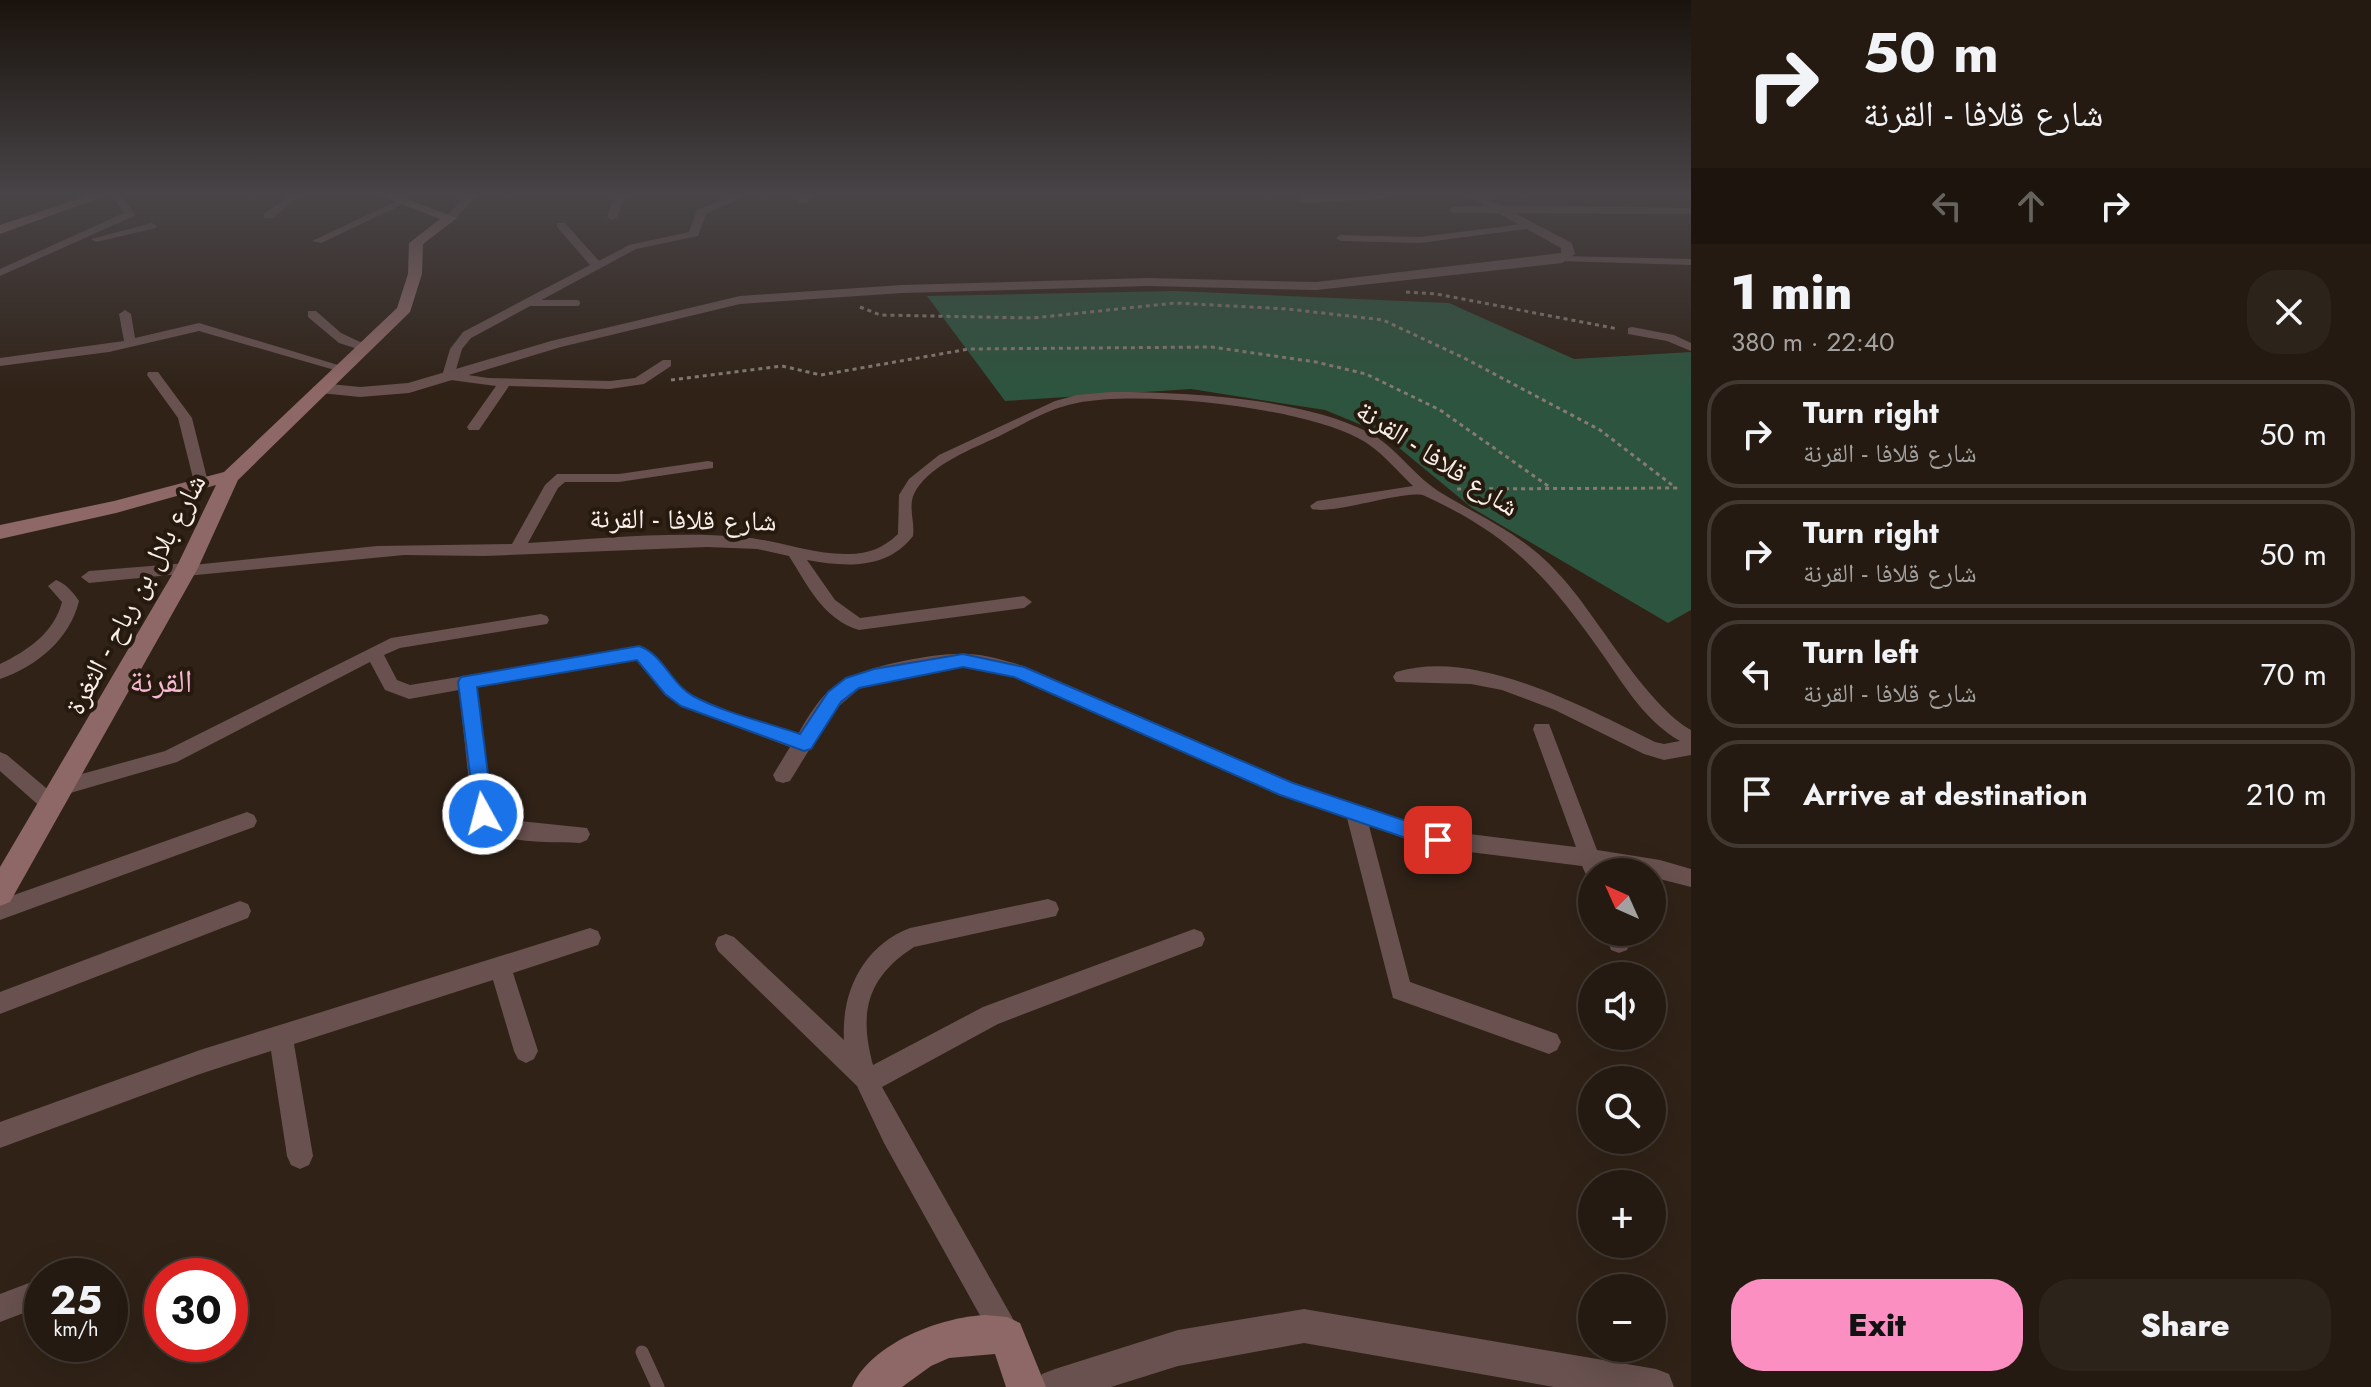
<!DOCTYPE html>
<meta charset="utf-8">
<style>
body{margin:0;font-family:Jost,"Noto Naskh Arabic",sans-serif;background:#2c231a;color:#f1f3f6;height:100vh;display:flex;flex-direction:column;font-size:30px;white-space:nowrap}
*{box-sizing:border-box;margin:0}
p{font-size:26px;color:#a3a19f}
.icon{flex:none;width:44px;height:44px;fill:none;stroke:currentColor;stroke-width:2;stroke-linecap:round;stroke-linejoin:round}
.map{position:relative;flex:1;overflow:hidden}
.drawer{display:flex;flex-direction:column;background:#241a11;width:680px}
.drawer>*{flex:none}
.banner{background:#241a11;color:#f1f3f6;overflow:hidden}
.needle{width:52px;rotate:315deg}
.buttons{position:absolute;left:1578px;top:858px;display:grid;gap:16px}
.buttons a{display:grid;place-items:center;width:88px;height:88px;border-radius:50%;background:#241a11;box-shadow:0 8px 32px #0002,0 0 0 2px #413831;font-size:40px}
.speed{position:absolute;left:24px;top:1258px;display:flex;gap:16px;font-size:40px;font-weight:700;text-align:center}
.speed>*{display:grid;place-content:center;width:104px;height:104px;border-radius:50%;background:#241a11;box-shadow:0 8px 32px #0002,0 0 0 2px #413831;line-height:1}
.speed small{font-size:20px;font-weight:400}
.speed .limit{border:12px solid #d22;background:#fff;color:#111}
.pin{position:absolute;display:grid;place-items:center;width:68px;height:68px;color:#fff;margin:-34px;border-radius:16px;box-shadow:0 4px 12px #0006}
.me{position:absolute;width:88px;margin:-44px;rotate:353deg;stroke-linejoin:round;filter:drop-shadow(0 0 6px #0008)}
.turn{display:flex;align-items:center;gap:28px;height:168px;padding:0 40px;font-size:36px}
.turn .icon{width:104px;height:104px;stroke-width:2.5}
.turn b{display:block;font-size:56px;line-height:68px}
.lanes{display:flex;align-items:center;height:76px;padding:0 40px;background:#0003;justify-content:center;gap:40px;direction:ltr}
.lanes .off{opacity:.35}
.round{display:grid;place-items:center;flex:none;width:84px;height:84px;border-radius:32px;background:#2c231a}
.summary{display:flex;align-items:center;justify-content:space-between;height:136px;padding:0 40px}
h1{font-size:48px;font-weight:800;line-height:60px}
.cta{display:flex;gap:16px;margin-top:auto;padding:16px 40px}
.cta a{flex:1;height:92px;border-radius:32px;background:#fc8fc1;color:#111;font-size:32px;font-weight:800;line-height:92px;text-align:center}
.cta a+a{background:#2c231a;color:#f1f3f6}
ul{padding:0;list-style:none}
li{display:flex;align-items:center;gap:24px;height:108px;margin:0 16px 12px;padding:0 24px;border:4px solid #413831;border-radius:32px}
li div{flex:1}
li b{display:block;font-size:30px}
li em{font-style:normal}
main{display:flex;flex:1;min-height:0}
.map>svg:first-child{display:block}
</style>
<main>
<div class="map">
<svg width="1691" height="1387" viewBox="0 0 1691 1387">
<rect width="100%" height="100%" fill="#302217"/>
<polygon fill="#2d543e" points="1176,291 1449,303 1574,359 1691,352 1691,610 1668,623 1472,508 1381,433 1325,410 1191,389 1005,401 927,296"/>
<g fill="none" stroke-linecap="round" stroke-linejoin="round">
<g stroke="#877b71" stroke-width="3" stroke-dasharray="4 4" stroke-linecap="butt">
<polyline points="1406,292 1437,294 1618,329"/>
<polyline points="860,307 880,315 1033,318 1175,303 1288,309 1383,320 1464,358 1600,430 1676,488 1455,489"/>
<polyline points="671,380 782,366 821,375 969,349 1212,347 1316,362 1366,374 1440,410 1551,488"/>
</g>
<polyline stroke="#68514f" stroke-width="6" points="528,303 577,303"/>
<polyline stroke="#68514f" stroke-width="13" points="642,1352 658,1387"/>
<g fill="#68514f" fill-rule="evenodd">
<polygon points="112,196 122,196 135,214 134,216 0,276 0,269 124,213"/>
<polygon points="289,196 300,196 272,218 264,218 264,214"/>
<polygon points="466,196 476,196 454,220 446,220 446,216"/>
<polygon points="615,196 625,196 617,217 612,220 607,217"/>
<polygon points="733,196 746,196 706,214 698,236 636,249 471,338 462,349 455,373 488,378 610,381 635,378 663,360 671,360 671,366 644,384 610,389 509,386 479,430 469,430 467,427 496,386 443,379 442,376 450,349 463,332 590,265 557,227 557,223 565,223 599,261 629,245 689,232 697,210"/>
<polygon points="803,196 814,196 806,203 798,203 797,201"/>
<polygon points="1333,196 1387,196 1382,199 1304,203 1299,200 1304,197"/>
<polygon points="401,199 410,201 321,243 312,241"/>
<polygon points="1495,205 1691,208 1691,214 1454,213 1449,210 1454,207"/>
<polygon points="152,223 157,226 156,228 96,242 91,239"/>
<polygon points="1529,223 1533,224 1533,228 1420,243 1341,241 1336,238 1341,235 1420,237"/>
<polygon points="1562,256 1691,259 1691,265 1558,261 1557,259"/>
<polygon points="125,310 131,314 135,338 199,323 348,368 338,371 199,331 109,352 0,366 0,358 124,341 119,314"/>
<polygon points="308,311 316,311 341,333 373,348 367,352 339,343 308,317"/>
<polygon points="1632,327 1674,335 1691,343 1691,351 1667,341 1628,334 1628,328"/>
<polygon points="148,372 158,372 192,418 208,482 206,485 196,485 194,482 178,418 147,375"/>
<path d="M1111,392C1186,392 1301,398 1368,432C1397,447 1415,478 1443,494C1493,524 1527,536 1566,582C1601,623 1647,705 1691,730V755L1664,760L1644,754L1555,710L1502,690L1471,684L1396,682L1393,677L1396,672C1476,647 1585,708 1655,742L1664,744L1680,741C1641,719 1619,676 1593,641C1542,570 1505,533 1425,496C1409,488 1336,515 1312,509L1310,506L1317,501L1413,486C1396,470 1380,449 1358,438C1298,407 1144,390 1077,403C1048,408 1019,427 993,439C967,451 927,467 914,494C908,507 915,522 913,536C887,570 845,567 807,560L835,600L860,618L1024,596L1032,602L1024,608L859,630C823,619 808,586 789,556L757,549L707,547L484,556L404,555L186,576L180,574L89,583L81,577L89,571L187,563L193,565L377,546L512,544L545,485L557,474H619L708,461L713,462V468L619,482H565L558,488L528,543C598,539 671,531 741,537C778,540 812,555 849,554C869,554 883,548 898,534L899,495L909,479L939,455L1055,401L1077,395Z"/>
<path d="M56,580C65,583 74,593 79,601C70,639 36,667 0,679V664C27,651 54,633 62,602L48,586Z"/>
<path d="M541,614L547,616L549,620L547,624L400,648L384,655L397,680L410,685L639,647C663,654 670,684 693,696C725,713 764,722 798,734C808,717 819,697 836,685C862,666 937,652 969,654C988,655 1006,661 1024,666L1294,783L1429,829L1576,847L1533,729L1535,724H1549L1551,729L1597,850L1660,860L1691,869V887L1652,877V872L1604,869L1605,872H1592V880L1588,879L1582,866L1429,847L1369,826L1410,982L1557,1034L1561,1042L1557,1050L1549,1054L1393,998L1347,818L1280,795L1012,676L963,666L901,676L859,689L833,711L790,781L783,783L776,781L773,775L790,747L681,706L665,695L637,660L477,687L492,808L510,820L587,828L590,834L587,840L580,843C544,841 490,848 472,810L459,690L409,699L385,690L370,662L177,762L60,796L53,794L50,788L53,782L60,780L165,751L391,638Z"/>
<polygon points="0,752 7,755 58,798 61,804 58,810 51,812 44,810 0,771"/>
<polygon points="247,812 254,815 257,821 254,827 0,920 0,900"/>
<path d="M1048,899L1056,902L1059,909L1056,916L914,947C866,978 859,1013 873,1065L983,1007L1194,929L1202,932L1205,939L1202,946L998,1024L882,1087L1017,1326L1021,1336L1017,1346L1007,1350L997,1346L884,1143L857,1086L718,951L715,944L718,937L726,934L734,937L844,1040C841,992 863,946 910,928Z"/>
<polygon points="240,901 248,904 251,911 248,918 0,1014 0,992"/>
<polygon points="590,928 598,931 601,938 598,945 513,973 538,1051 534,1059 526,1063 518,1059 514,1051 493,980 294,1044 313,1156 309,1165 300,1169 291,1165 287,1156 271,1051 200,1074 0,1148 0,1122 200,1050"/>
<polygon points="1604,932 1626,932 1630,943 1627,950 1619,953 1611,950"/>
<polygon points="87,1262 98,1266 102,1276 73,1276 77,1266"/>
<polygon points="42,1278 42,1306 0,1322 0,1294"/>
</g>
<g fill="#68514f" fill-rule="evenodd">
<polygon points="1468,196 1482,196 1572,243 1575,254 1562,263 1316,290 1148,286 902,293 740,304 561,347 409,393 360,397 320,393 312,388 320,383 360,387 408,383 551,341 740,296 902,285 1148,278 1316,282 1561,253 1561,248"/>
<polygon points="1304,1309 1656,1369 1669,1374 1674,1387 1554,1387 1304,1343 1178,1366 1111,1387 1037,1387 1042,1374 1055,1369 1178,1330"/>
</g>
<g fill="#8e6866" fill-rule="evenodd">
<polygon points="87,196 105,196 0,234 0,225"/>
<polygon points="381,196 398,196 457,218 423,244 422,274 410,312 238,480 198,568 10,902 0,906 0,867 176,568 216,485 116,513 0,539 0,525 114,501 224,472 397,308 408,274 409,243 440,219"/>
<path d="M985,1315L1007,1317L1020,1323L1046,1387H1006L995,1354L949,1358L931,1366L902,1387H852C871,1343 941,1317 985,1315Z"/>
</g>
</g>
<linearGradient id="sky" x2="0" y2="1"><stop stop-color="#1a130d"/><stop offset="0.5" stop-color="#484447"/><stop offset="1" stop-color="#484447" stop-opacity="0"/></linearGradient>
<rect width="1691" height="390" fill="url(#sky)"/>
<path fill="#1a73e8" stroke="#114b97" stroke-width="2" d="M639,646C663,654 671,684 693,696C725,713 765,722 800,734L828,692L846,678L874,669L963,654L1024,667L1293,783L1445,834L1448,840L1445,846L1438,849L1280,795L1014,677L963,667L859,688L841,702L811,749L804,751L681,706L665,694L637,660L477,687L493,814L490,820L483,823L476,820L458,682L461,677Z"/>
<g text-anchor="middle" stroke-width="8" stroke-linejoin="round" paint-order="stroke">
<g font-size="28" fill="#f9efe8" stroke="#26190e">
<text transform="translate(1438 458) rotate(33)" y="10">شارع قلافا - القرنة</text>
<text transform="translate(683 519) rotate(1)" y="10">شارع قلافا - القرنة</text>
<text transform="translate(135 594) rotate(-62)" y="10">شارع بلال بن رباح - الثغرة</text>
</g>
<g font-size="32" fill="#f6b7d2" stroke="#26190e">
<text x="161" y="692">القرنة</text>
</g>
</g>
</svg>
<div class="buttons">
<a><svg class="needle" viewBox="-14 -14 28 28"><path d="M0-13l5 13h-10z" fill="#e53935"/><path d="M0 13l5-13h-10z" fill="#a3a19f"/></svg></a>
<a><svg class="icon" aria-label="sound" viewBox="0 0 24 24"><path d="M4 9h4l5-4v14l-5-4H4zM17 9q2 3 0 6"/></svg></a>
<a><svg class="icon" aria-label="search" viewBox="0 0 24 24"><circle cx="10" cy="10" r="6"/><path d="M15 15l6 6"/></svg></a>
<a>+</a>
<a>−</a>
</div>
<div class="speed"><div>25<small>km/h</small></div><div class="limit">30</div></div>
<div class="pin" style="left:1438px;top:840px;background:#d93025"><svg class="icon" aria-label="arrive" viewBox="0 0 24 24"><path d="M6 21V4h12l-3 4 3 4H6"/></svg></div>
<svg class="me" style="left:483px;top:814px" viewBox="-20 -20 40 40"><circle r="17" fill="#1a73e8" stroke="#fff" stroke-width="3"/><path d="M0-11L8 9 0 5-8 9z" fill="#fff"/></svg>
</div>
<section class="drawer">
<div class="banner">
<div class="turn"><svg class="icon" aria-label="right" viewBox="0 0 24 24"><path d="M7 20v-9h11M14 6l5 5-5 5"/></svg><div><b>50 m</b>شارع قلافا - القرنة</div></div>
<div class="lanes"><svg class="icon off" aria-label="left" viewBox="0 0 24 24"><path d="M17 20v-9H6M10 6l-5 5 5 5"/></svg><svg class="icon off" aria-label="ahead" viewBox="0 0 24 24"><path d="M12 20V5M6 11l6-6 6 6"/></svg><svg class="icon" aria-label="right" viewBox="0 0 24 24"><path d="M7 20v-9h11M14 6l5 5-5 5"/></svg></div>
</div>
<div class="summary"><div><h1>1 min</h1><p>380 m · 22:40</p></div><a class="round"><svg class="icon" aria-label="close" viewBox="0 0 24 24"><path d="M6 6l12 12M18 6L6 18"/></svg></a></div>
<ul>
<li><svg class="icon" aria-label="right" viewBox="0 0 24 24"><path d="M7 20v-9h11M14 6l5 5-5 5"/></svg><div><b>Turn right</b><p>شارع قلافا - القرنة</p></div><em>50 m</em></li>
<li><svg class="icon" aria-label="right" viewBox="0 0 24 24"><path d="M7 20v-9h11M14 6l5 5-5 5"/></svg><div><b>Turn right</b><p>شارع قلافا - القرنة</p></div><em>50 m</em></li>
<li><svg class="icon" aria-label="left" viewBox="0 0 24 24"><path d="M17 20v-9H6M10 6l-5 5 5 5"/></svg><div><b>Turn left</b><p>شارع قلافا - القرنة</p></div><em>70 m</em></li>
<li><svg class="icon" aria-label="arrive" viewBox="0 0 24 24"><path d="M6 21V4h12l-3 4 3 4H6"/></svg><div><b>Arrive at destination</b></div><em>210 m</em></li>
</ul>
<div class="cta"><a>Exit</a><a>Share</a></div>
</section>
</main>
